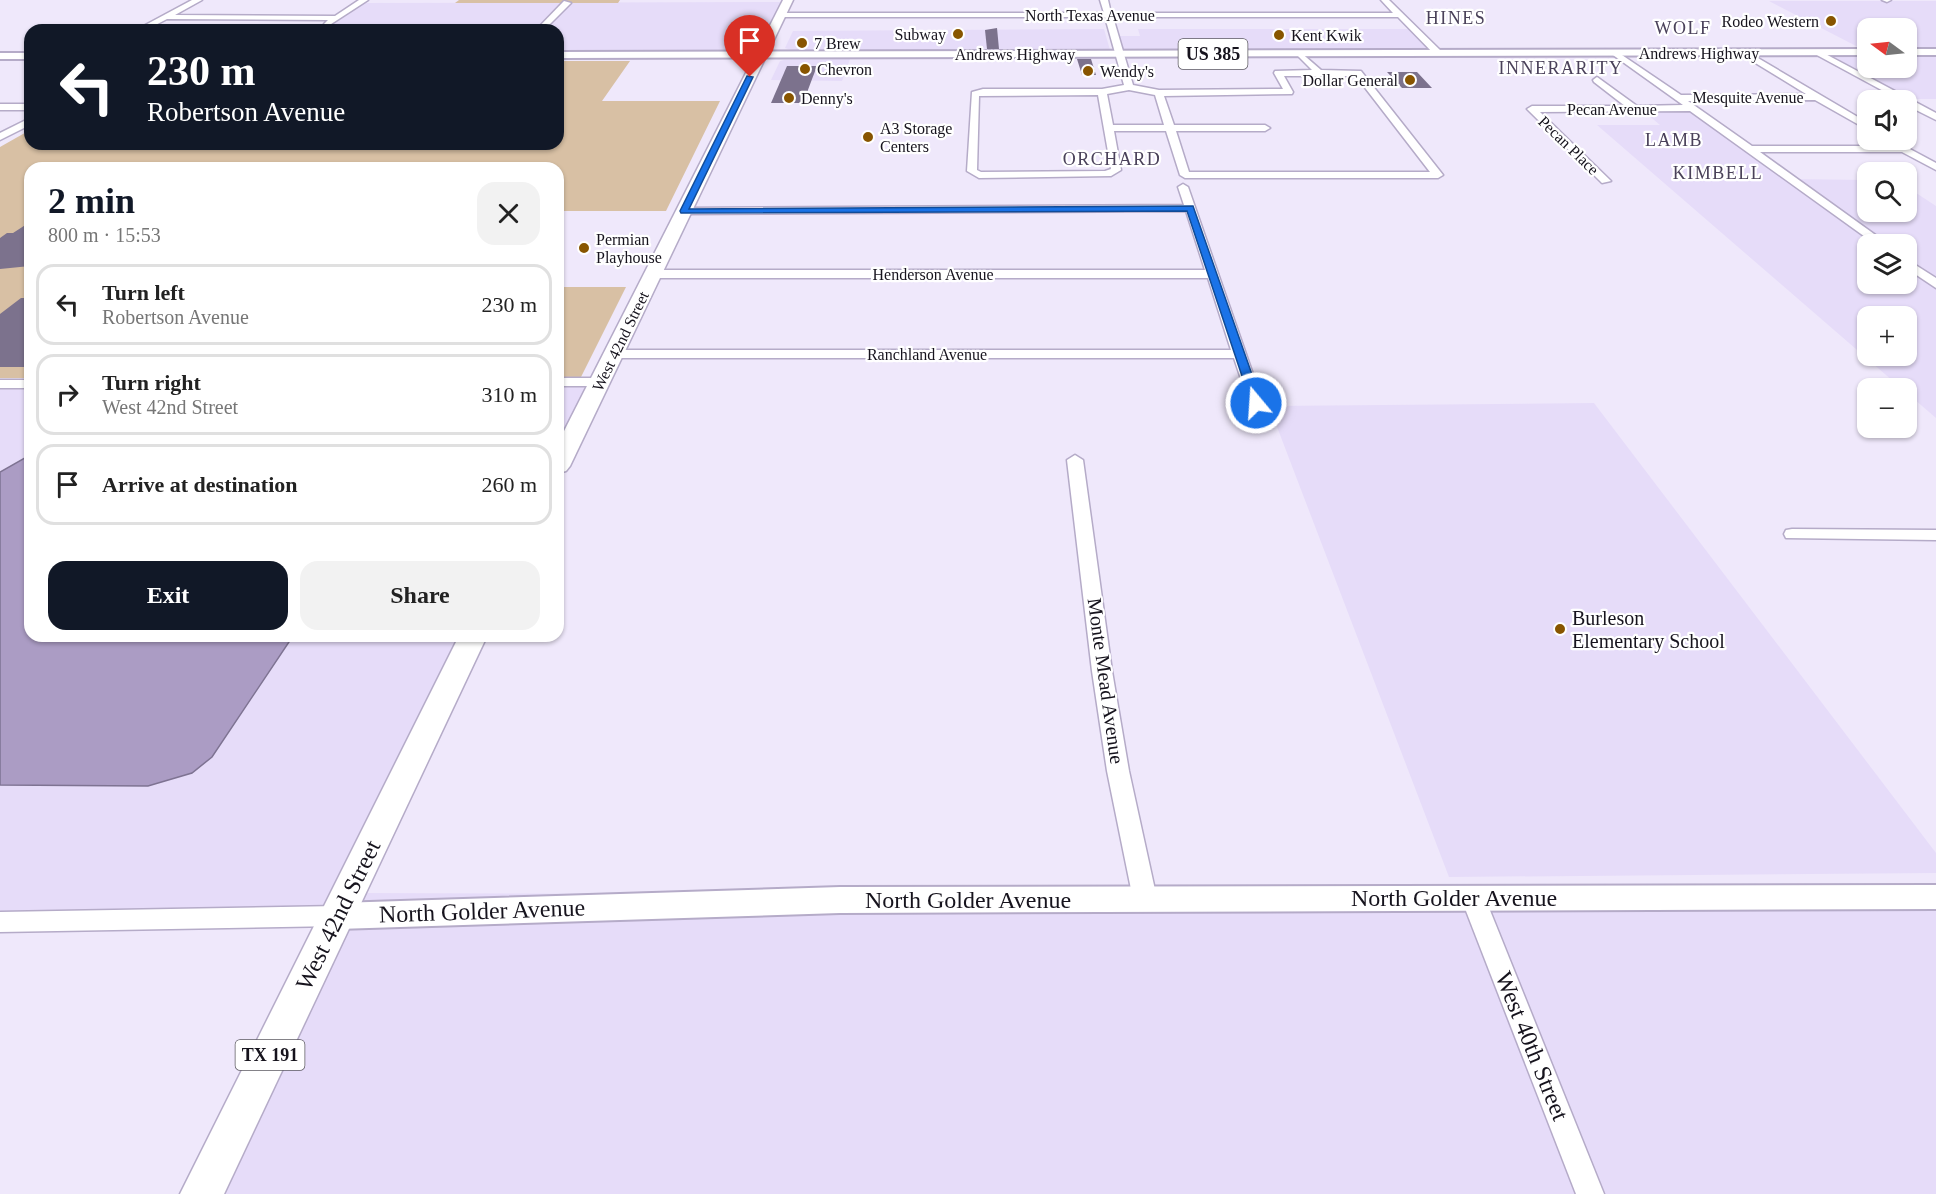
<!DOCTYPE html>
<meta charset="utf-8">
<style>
body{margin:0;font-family:Georgia,serif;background:#f2f2f2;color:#222;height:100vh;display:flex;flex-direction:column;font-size:22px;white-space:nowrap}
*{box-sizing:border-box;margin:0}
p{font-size:20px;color:#767676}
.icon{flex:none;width:33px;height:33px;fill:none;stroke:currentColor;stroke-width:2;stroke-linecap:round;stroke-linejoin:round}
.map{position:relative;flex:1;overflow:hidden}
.panel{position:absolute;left:24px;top:162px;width:540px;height:480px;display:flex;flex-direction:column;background:#fff;border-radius:18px;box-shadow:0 2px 4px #0004}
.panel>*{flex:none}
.guide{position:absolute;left:24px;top:24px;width:540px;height:126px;border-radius:18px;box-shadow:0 2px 4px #0004;background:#111827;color:#fff;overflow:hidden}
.needle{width:39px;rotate:285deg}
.controls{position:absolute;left:1857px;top:18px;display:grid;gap:12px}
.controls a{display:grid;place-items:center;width:60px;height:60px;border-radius:12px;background:#fff;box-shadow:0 2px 4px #0004;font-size:30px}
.pin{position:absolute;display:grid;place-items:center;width:51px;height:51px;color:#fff;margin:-62px -26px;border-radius:50% 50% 50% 0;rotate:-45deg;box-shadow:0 0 6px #0007}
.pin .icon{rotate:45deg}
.me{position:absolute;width:66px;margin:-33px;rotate:342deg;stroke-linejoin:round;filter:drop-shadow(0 0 4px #0008)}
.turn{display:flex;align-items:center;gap:21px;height:126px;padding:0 24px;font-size:27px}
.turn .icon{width:78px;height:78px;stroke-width:2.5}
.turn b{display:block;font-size:42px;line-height:51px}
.round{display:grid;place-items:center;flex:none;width:63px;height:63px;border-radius:18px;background:#f2f2f2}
.overview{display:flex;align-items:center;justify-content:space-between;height:102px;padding:0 24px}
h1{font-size:36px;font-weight:800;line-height:45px;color:#111827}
.cta{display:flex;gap:12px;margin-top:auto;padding:12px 24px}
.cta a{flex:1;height:69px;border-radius:18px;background:#111827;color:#fff;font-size:24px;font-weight:800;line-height:69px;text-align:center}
.cta a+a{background:#f2f2f2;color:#222}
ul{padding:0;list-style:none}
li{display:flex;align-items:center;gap:18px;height:81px;margin:0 12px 9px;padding:0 12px;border:3px solid #e0e0e0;border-radius:18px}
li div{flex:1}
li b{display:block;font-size:22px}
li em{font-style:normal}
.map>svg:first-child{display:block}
</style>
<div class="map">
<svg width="1936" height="1194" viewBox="0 0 1936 1194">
<rect width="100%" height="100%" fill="#efe8fb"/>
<g fill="#e6dcf9" fill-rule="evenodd">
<polygon points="1769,1 1936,1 1936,47 1907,47 1906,28 1868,28 1867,47 1858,47"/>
<polygon points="787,2 761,55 558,55 558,30 319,30 360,3"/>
<polygon points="1104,29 1110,50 791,50 785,48 793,31"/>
<polygon points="1138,29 1414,29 1438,53 1120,54 1114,36 1140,36"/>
<polygon points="1834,57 1867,57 1868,68 1906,68 1907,57 1936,57 1936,99 1911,99"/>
<polygon points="850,59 842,81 771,80 780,61 784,60"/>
<path d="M1641,109H1693L1788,179L1867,180L1868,212H1906L1907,187L1936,206V418L1907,393L1906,388H1901L1597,125H1660ZM1868,244H1906V284H1868ZM1868,316H1906V356H1868Z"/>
<polygon points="558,382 600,382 558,469"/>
<polygon points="0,383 30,383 30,636 478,636 354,893 1936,898 1936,1194 204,1194 336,923 0,924"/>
<polygon points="1594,403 1936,853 1936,873 1449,877 1269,406"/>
</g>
<g fill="#d8c0a4">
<polygon points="459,0 620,0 618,3 455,3"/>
<polygon points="558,61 630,61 602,101 720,101 666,211 558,211 558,168 30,168 30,378 0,378 0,147 30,130 30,144 558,144"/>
<polygon points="558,287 626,287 580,379 558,379"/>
</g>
<polygon fill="#ab9cc4" stroke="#7e7392" stroke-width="1.5" points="30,455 30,636 293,636 212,757 192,773 148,786 0,785 0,472"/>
<g fill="#7c728d">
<polygon points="997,28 999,49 987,49 985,30"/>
<polygon points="1077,59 1091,59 1096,75 1082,75"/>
<polygon points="787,66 817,66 803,103 771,103"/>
<polygon points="1387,72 1417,72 1432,88 1402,88"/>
<polygon points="30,222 30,266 0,269 0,238 7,233 13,233"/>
<polygon points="21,298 30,298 30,367 0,367 0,314"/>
</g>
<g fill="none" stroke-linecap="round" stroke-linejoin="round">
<g stroke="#b5abc8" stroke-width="3">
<g id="minor">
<polygon points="192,0 202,0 175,15 335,16 359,0 368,0 328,26 324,24 328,20 167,19 146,30 136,30"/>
<path d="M1100,0H1108L1111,13H1393L1381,0H1389L1441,51V55H1435L1398,17H1113L1133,85L1159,90L1283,89L1274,73L1275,71L1312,70L1295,53L1299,51L1321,70L1361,71L1443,175L1438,178H1185L1180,175L1166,131H1114L1121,170L1111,176L979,178L967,171L972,92L983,89H1102L1124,85L1105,17H780L776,15L780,13H1104ZM1284,76H1356L1430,172H1189L1176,131H1265L1270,128L1265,125H1174L1164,96L1292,94L1293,92ZM1129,90L1155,95L1164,125H1113L1107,94ZM1098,95L1111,169L1105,171L981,172L977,170L979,96Z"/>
<polygon points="1882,0 1891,0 1887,2"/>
<polygon points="564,1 571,3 544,30 536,30"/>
<polygon points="1818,50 1936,113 1936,120 1906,105 1906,100 1900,100 1815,54 1814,52"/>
<polygon points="1616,51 1681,95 1806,94 1739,53 1746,51 1868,123 1868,130 1815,100 1688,101 1752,146 1891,146 1892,142 1895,141 1936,163 1936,170 1902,152 1760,152 1888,244 1875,244 1690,111 1540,112 1611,181 1602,183 1527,109 1532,106 1625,106 1594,82 1593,80 1597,77 1637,106 1683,105 1613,55 1612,53"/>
<rect x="0" y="104" width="30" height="6"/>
<polygon points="30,118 30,125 0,140 0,133"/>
<polygon points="1183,184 1188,187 1263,403 1261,406 1256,407 1249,403 1234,358 614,358 607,354 614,350 1231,350 1208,278 653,278 647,274 653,270 1205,270 1186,211 684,214 678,211 684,208 1184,205 1178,187"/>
<polygon points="1906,259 1936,278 1936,288 1906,268"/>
<polygon points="558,378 600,378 607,382 600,386 558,386"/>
<rect x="0" y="380" width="30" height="8"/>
<polygon points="1075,455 1083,460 1112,671 1129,771 1157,899 1153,906 1145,909 1137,906 1133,899 1107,771 1092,671 1067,460"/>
<polygon points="1792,529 1936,530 1936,540 1786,538 1784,534 1786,530"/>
<polygon points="1473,888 1481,891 1485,898 1604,1194 1576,1194 1461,898 1465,891"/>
<polygon points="338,906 346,909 350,916 346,923 338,926 0,932 0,912"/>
</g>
</g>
<g stroke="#b5abc8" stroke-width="4">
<g id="major">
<polygon points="1868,49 1868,55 558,58 558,52"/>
<rect x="1906" y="49" width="30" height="6"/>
<rect x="0" y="53" width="30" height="6"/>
<polygon points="1936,885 1936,909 840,913 338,929 328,925 323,916 328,907 338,903 840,887"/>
</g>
</g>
<g stroke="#b5abc8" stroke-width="3">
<g id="highway">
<polygon points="783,0 793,0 570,466 566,471 558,473 558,443"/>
<polygon points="459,636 487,636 224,1194 180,1194"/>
</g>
</g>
<use href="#minor" fill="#fff" fill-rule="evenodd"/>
<use href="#major" fill="#fff" fill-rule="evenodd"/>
<use href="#highway" fill="#fff" fill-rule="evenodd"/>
</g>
<polygon fill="#1a73e8" stroke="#114b97" stroke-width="1.5" points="747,76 753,77 689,209 1193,206 1262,403 1256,407 1251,403 1187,211 681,213 680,211"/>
<g fill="#850" stroke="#fff" stroke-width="2">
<circle cx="1831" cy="21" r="6"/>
<circle cx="958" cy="34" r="6"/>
<circle cx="1279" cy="35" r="6"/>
<circle cx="802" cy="43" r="6"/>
<circle cx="805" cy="69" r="6"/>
<circle cx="1088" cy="71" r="6"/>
<circle cx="1410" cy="80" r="6"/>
<circle cx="789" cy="98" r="6"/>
<circle cx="868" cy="137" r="6"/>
<circle cx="584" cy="248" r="6"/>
<circle cx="1560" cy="629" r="6"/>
</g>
<g text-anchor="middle" stroke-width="4.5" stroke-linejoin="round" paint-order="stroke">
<g font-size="16" fill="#16131d" stroke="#fff">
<text x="1090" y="21">North Texas Avenue</text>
<text x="1699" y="59">Andrews Highway</text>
<text x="1015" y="60">Andrews Highway</text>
<text x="1748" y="103">Mesquite Avenue</text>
<text x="1612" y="115">Pecan Avenue</text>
<text transform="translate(1569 145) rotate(44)" y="6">Pecan Place</text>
<text x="933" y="280">Henderson Avenue</text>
<text transform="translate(620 341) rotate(-64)" y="6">West 42nd Street</text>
<text x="927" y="360">Ranchland Avenue</text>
</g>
<g font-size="16" fill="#16131d" stroke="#fff" text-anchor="start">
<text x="1819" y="27" text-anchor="end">Rodeo Western</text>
<text x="946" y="40" text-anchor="end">Subway</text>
<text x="1291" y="41">Kent Kwik</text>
<text x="814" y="49">7 Brew</text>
<text x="817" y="75">Chevron</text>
<text x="1100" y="77">Wendy's</text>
<text x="1398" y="86" text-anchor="end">Dollar General</text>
<text x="801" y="104">Denny's</text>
<text x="880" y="134">A3 Storage<tspan x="880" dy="18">Centers</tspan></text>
<text x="596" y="245">Permian<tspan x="596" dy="18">Playhouse</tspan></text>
</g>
<g font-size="18" letter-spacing="1.5" fill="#4a415a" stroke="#fff">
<text x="1456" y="24">HINES</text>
<text x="1683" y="34">WOLF</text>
<text x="1561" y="74">INNERARITY</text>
<text x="1674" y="146">LAMB</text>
<text x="1112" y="165">ORCHARD</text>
<text x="1718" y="179">KIMBELL</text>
</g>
<g fill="#fff" stroke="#5c5a61" stroke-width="1.5">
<rect x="1178.5" y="39" width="69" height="30" rx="4.5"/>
<rect x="235.5" y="1040" width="69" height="30" rx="4.5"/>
</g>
<g font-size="18" font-weight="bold" fill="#16131d">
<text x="1213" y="60">US 385</text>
<text x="270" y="1061">TX 191</text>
</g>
<g font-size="20" fill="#16131d" stroke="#fff" text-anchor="start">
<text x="1572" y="625">Burleson<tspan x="1572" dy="23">Elementary School</tspan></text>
</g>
<g font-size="20" fill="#16131d" stroke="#fff">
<text transform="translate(1106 681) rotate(82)" y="7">Monte Mead Avenue</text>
</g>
<g font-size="24" fill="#16131d" stroke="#fff">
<text x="1454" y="906">North Golder Avenue</text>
<text x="968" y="908">North Golder Avenue</text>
<text transform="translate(482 911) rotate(-2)" y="8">North Golder Avenue</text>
<text transform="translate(338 915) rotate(-64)" y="8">West 42nd Street</text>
<text transform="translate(1532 1046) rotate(68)" y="8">West 40th Street</text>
</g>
</g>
</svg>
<div class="controls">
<a><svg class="needle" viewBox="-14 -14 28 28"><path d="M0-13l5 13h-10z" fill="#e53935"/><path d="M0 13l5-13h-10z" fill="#767676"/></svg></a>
<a><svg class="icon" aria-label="sound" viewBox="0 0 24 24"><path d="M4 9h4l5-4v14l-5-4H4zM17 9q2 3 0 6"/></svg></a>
<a><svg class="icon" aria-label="search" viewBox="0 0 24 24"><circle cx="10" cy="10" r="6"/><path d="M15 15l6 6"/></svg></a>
<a><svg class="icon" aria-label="layers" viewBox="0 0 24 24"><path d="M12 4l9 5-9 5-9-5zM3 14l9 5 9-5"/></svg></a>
<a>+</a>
<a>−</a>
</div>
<div class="pin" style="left:750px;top:77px;background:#d93025"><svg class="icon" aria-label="arrive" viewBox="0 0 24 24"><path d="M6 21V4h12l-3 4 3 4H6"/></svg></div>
<svg class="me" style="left:1256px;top:403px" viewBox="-20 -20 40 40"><circle r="17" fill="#1a73e8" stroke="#fff" stroke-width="3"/><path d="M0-11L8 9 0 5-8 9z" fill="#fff"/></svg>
<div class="guide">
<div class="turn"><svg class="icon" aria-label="left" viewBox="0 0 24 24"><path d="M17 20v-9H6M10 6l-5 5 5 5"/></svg><div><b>230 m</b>Robertson Avenue</div></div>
</div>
<section class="panel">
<div class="overview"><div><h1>2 min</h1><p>800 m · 15:53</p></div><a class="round"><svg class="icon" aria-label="close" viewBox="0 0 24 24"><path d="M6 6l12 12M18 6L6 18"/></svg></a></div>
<ul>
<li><svg class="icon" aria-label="left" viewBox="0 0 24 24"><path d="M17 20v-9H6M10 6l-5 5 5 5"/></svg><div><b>Turn left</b><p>Robertson Avenue</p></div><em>230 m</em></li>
<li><svg class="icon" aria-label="right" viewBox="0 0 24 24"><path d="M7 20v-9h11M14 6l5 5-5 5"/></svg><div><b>Turn right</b><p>West 42nd Street</p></div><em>310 m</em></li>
<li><svg class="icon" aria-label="arrive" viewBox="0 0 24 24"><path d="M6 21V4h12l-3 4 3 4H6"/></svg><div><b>Arrive at destination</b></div><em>260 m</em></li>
</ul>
<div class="cta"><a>Exit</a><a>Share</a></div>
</section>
</div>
